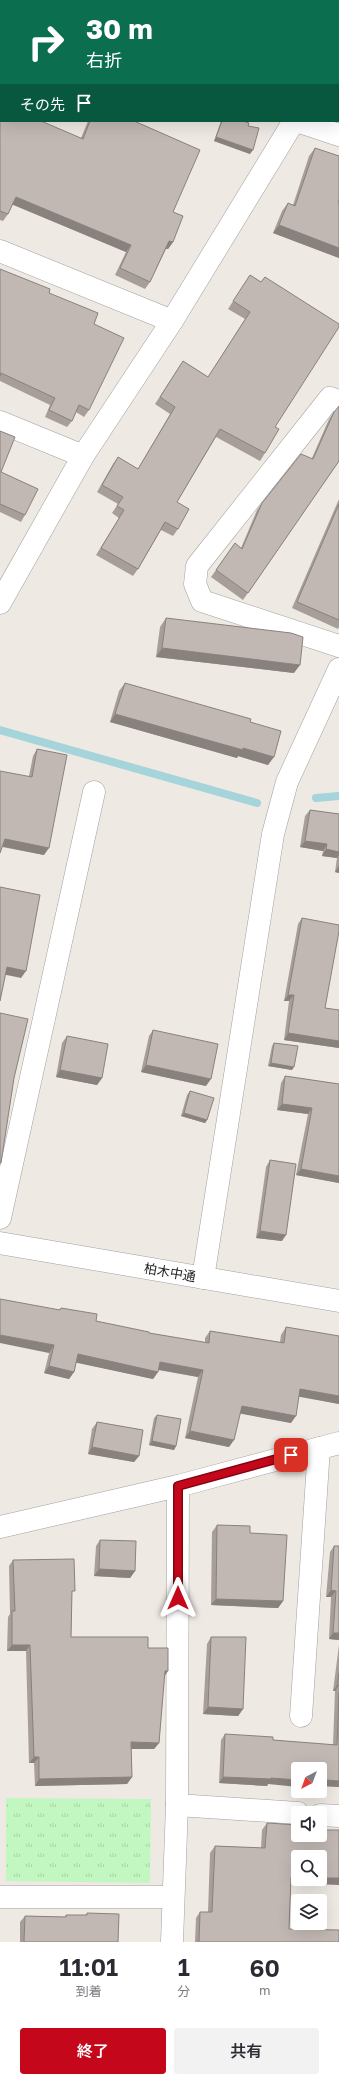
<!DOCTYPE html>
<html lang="ja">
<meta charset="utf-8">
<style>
body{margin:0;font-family:"Golos Text","Noto Sans JP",sans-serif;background:#f2f2f3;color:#2b2b33;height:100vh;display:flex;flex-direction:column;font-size:15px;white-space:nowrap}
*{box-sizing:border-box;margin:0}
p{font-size:13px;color:#7c7c81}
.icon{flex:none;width:22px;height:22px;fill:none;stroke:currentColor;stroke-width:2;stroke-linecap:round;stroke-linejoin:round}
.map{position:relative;height:1942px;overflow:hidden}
.sheet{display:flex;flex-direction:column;background:#fff;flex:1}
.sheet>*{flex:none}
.banner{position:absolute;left:0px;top:0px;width:339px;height:122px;box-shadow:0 4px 16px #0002;background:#0b6e4f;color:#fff;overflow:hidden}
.needle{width:26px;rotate:221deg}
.tools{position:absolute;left:291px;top:1762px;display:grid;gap:8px}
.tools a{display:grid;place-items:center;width:36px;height:36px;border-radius:4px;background:#fff;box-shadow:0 4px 16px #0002;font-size:20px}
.pin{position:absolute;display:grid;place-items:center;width:34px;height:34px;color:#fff;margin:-17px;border-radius:8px;box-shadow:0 2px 6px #0006}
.me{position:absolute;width:44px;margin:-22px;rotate:0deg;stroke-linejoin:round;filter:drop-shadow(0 0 3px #0008)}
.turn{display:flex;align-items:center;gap:14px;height:84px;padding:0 20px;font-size:18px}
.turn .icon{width:52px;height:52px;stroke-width:2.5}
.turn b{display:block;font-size:28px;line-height:34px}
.then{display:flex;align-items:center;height:38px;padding:0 20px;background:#0003;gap:8px;font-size:15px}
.eta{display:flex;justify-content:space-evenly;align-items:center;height:68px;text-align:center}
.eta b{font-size:24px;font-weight:600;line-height:28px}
.button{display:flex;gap:8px;margin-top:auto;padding:8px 20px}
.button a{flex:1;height:46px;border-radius:4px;background:#c4071a;color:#fff;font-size:16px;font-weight:600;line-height:46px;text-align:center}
.button a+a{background:#f2f2f3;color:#2b2b33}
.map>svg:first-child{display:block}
</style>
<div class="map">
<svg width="339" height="1942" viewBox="0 0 339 1942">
<defs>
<pattern id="park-tufts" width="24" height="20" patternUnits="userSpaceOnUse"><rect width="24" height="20" fill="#c2f7c1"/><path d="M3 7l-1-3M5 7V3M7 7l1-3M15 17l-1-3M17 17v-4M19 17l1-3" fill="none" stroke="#a6d3a5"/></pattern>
</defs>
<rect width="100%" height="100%" fill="#eee9e3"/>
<polygon fill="url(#park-tufts)" points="6,1798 151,1799 150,1883 6,1881"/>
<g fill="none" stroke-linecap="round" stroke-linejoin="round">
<g stroke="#a5d4da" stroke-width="8">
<polyline points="0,730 257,803"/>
<polyline points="316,798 339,796"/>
</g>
<g stroke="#a1a1a1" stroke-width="23">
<g id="minor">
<polyline points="0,23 1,24"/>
<polyline points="338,23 339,21"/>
<polyline points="297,121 339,135"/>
<polyline points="0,251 172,321"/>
<polyline points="339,401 330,398 197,566 195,584 202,601 339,646"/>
<polyline points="0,422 83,456"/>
<polyline points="0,603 83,456 172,321 294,121"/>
<polyline points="0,1218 94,792"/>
<polyline points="0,1243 339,1301"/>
<polyline points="203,1278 273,834 287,782 339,669"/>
<polyline points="0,1527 178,1486 339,1443"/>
<polyline points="301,1716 319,1448"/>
<polyline points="177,1805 298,1813"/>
<polyline points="320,1815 339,1816"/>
<polyline points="0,1897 172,1897"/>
<polyline points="172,1942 177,1805 178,1486"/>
</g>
</g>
<use href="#minor" stroke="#fff" stroke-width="22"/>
</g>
<g fill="#a79e9a">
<polygon points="0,68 1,121 81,138 88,121 134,121 173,212 173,242 168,249 166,249 150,282 145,289 115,275 126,252 12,204 8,214 3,221 0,220"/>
<polygon points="221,121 243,121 248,126 250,154 214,141"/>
<polygon points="315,148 338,203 339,204 339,258 273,233 282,211 288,203 293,205 309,156"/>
<polygon points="0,269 49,293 94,324 89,410 84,417 76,412 72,421 67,427 45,417 50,405 0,381"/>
<polygon points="250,275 261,282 265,277 275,427 265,453 260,461 216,437 177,502 178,529 173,536 161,530 138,569 133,576 96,555 119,518 112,513 118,504 97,492 113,464 118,457 138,469 170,414 155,404 183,361 208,377 245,319 228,309"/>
<polygon points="334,412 339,461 243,600 211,577 235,543 241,548 257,510 262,503 312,458 329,419"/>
<polygon points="0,431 1,472 25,515 21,522 0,512"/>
<polygon points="339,499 339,627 338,629 292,608"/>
<polygon points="166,618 294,673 156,657 160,627"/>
<polygon points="125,683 250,722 268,765 238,756 237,758 110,722 119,691"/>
<polygon points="37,749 44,855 2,847 29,776 33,756"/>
<polygon points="310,810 339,814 339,873 335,872 337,858 322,856 323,851 300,847 305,816"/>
<polygon points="302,918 325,1008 339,1010 339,1048 284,1040 289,1001 284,1001 298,924"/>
<polygon points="153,1030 206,1086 141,1072 149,1036"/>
<polygon points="67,1036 102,1078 97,1085 56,1077 62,1043"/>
<polygon points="274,1043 292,1070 268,1066 272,1046"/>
<polygon points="285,1076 339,1084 339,1183 296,1175 308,1114 277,1110 281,1083"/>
<polygon points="190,1091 207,1120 205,1123 181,1116 187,1095"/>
<polygon points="270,1160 282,1241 256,1238 266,1167"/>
<polygon points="61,1308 96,1321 149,1333 205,1343 205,1338 210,1331 280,1342 281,1335 286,1327 339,1404 299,1396 291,1423 240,1413 229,1447 185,1438 198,1377 158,1370 158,1372 153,1379 76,1362 74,1372 69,1379 44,1373 60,1310"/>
<polygon points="157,1415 176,1446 174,1450 149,1445 154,1418"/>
<polygon points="97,1422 139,1456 134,1462 88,1454 92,1429"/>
<polygon points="217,1525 250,1533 283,1601 278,1608 211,1605 212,1532"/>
<polygon points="100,1540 135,1571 130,1578 94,1576 96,1546"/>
<polygon points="334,1546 339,1546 339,1640 329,1639 331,1597 326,1597 330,1552"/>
<polygon points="13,1560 72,1595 71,1637 148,1648 164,1677 159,1743 154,1749 131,1749 132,1777 127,1784 35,1786 34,1763 29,1763 26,1651 7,1651 8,1617 10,1614 9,1566"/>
<polygon points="211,1637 243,1709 238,1716 203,1714 207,1644"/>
<polygon points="339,1645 339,1787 323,1786 321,1789 320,1789 320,1769 268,1784 267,1786 219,1783 221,1740 225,1734 273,1740 333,1745 335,1691 333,1691"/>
<polygon points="267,1823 291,1883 289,1929 339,1942 195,1942 196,1918 200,1912 208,1912 210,1853 215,1846 261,1848 262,1830"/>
<polygon points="87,1913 118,1942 20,1942 20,1922 25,1916 65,1917 66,1915 86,1915"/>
</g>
<g fill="#88817d">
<polygon points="216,137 253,150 250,154 214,141"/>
<polygon points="16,197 131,245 126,252 11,204"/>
<polygon points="279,225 339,248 339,258 273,233"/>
<polygon points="169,241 173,242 168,249 164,248"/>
<polygon points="162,648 300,665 294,673 156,657"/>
<polygon points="115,714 243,748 274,757 268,765 238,756 237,758 110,722"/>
<polygon points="5,839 49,848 44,855 0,846"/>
<polygon points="305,841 327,844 323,851 300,847"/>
<polygon points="326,849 339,852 339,855 337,858 322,856"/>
<polygon points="339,866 339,873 335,872"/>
<polygon points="7,967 26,971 21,978 2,974"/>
<polygon points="288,995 294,995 289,1001 284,1001"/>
<polygon points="288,1033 339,1041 339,1048 284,1040"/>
<polygon points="271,1063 294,1067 292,1070 268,1066"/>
<polygon points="146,1065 211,1079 206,1086 141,1072"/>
<polygon points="60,1070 102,1078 97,1085 56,1077"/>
<polygon points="282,1104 312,1108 308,1114 277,1110"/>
<polygon points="184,1113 207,1120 205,1123 181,1116"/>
<polygon points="301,1169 339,1176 339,1183 296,1175"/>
<polygon points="260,1231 286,1235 282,1241 256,1238"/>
<polygon points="0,1335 54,1345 49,1353 0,1343"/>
<polygon points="78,1354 158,1372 153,1379 73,1362"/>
<polygon points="160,1362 203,1370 198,1377 155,1369"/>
<polygon points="49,1366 74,1372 69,1379 44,1373"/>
<polygon points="300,1389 339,1396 339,1404 295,1396"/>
<polygon points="242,1406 296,1416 291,1423 237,1413"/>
<polygon points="190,1431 234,1440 229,1447 185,1438"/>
<polygon points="152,1441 176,1446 174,1450 149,1445"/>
<polygon points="92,1447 139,1456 134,1462 88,1454"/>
<polygon points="99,1569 135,1571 130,1578 94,1576"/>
<polygon points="331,1590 336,1591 331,1597 326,1597"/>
<polygon points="216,1599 283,1601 278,1608 211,1605"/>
<polygon points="333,1633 339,1633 339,1640 329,1639"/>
<polygon points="12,1645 30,1645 26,1651 7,1651"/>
<polygon points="165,1671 168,1671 164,1677"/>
<polygon points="337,1685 339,1685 335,1691 333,1691"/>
<polygon points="208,1707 243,1709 238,1716 203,1714"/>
<polygon points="131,1742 159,1743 154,1749 127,1749"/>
<polygon points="34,1757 39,1757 34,1763 29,1763"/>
<polygon points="132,1777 127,1784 35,1786 39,1779"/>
<polygon points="223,1777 271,1778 298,1780 298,1787 268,1784 267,1786 219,1783"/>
<polygon points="326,1780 339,1781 339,1787 323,1786 321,1789 320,1789 320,1782"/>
<polygon points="291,1877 298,1877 298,1879 320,1879 320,1878 339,1878 339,1885 287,1883"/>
</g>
<g fill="#c2b8b3" stroke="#88817d">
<polygon points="101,0 178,0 178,1 100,1"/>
<rect x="294" y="0" width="37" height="1"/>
<polygon points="0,34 1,34 1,58 0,60"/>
<polygon points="0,68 1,68 1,121 41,121 83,139 90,121 134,121 200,150 173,212 183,216 173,242 169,241 150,282 120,268 131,245 16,197 8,214 0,211"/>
<polygon points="222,121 243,121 249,123 248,126 259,128 253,150 216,137"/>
<polygon points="315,148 339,156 339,199 338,203 339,204 339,248 279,225 288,203 295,206"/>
<polygon points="0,269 50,289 49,293 98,313 94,324 124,338 89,410 79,405 72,421 49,410 55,398 1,373 0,376"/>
<polygon points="250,275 261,282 265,277 339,324 339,327 275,427 279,429 265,453 220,429 177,502 189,509 178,529 165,522 138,569 101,548 124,510 117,506 123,497 102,485 118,457 138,469 175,407 160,397 183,361 208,377 250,312 233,301"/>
<polygon points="339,406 339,461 248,593 216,570 235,543 242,549 262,503 301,454 313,459 334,412"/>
<polygon points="0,431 15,437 1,472 38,489 25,515 0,504"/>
<polygon points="339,504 339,620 297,602"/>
<polygon points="166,618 291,633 303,637 300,665 162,648"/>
<polygon points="125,683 251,719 250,722 281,731 274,757 243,748 243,750 115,714"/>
<polygon points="37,749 67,755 49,848 5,839 0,853 0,771 32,777"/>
<polygon points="310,810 339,814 339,852 326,849 327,844 305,841"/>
<polygon points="0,887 40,895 26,971 7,967 0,1001"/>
<polygon points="302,918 339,925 339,931 325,1008 339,1010 339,1041 288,1033 294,995 288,995"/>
<polygon points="0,1013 28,1019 14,1078 1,1163 0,1163"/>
<polygon points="153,1030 218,1044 211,1079 146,1065"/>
<polygon points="67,1036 108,1044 102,1078 60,1070"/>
<polygon points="274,1043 298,1046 294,1067 271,1063"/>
<polygon points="285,1076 339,1084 339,1176 301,1169 312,1108 282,1104"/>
<polygon points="190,1091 214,1098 207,1120 184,1113"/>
<polygon points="270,1160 296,1164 286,1235 260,1231"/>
<polygon points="0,1299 60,1310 61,1308 97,1314 96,1321 149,1332 149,1333 209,1343 210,1331 284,1343 286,1327 339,1336 339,1396 300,1389 296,1416 242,1406 234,1440 190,1431 203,1370 160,1362 158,1372 78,1354 74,1372 49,1366 54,1345 0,1335"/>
<polygon points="157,1415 181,1419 176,1446 152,1441"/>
<polygon points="97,1422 143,1430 139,1456 92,1447"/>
<polygon points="217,1525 250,1526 250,1533 287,1535 283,1601 216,1599"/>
<polygon points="100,1540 136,1541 135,1571 99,1569"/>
<polygon points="334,1546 339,1546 339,1633 333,1633 336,1591 331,1590"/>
<polygon points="74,1559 75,1591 72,1591 71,1637 148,1637 148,1648 168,1648 168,1671 165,1671 159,1743 131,1742 132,1777 39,1779 39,1757 34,1757 30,1645 12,1645 12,1611 15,1611 13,1560"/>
<polygon points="211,1637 246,1637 243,1709 208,1707"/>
<polygon points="339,1673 339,1685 337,1685"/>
<polygon points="339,1693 339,1781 326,1780 326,1782 320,1782 320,1769 298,1769 298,1780 271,1778 271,1779 223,1777 225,1734 273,1737 273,1740 337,1745"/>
<polygon points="267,1823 298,1825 298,1835 320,1835 320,1827 325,1827 325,1830 339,1830 339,1878 320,1878 320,1857 298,1857 298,1877 291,1877 289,1929 339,1930 339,1942 199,1942 200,1912 212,1912 215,1846 265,1848"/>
<polygon points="87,1913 119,1914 118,1942 24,1942 25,1916 66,1917 66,1915 87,1915"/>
</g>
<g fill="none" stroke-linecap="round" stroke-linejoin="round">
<g stroke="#7f0511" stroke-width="10">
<polyline id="route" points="178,1598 178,1486 291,1455"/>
</g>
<use href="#route" stroke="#c4071a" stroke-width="7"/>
</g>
<g text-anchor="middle" stroke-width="4" stroke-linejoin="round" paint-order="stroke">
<g font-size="13" fill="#1d1d1d" stroke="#fff">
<text transform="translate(170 1272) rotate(10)" y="5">柏木中通</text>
</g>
</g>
</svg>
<div class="tools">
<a><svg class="needle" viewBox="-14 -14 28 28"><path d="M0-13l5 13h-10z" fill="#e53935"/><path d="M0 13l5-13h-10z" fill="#7c7c81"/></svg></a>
<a><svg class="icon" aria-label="sound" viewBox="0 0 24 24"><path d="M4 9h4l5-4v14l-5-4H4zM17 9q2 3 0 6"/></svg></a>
<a><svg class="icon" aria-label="search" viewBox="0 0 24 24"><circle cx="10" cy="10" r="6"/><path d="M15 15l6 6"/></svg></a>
<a><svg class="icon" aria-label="layers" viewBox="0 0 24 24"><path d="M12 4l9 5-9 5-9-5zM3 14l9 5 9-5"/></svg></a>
</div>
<div class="pin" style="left:291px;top:1455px;background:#d93025"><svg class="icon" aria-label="arrive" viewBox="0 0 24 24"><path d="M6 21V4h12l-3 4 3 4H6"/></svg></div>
<svg class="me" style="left:178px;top:1598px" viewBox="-20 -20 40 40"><path d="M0-17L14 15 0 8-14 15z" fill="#c4071a" stroke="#fff" stroke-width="4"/></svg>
<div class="banner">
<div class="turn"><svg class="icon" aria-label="right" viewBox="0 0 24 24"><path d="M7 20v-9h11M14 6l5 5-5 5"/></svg><div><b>30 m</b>右折</div></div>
<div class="then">その先<svg class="icon" aria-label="arrive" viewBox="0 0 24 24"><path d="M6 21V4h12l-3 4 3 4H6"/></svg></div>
</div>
</div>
<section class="sheet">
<div class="eta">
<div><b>11:01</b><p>到着</p></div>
<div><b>1</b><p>分</p></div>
<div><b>60</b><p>m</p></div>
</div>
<div class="button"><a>終了</a><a>共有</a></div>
</section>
